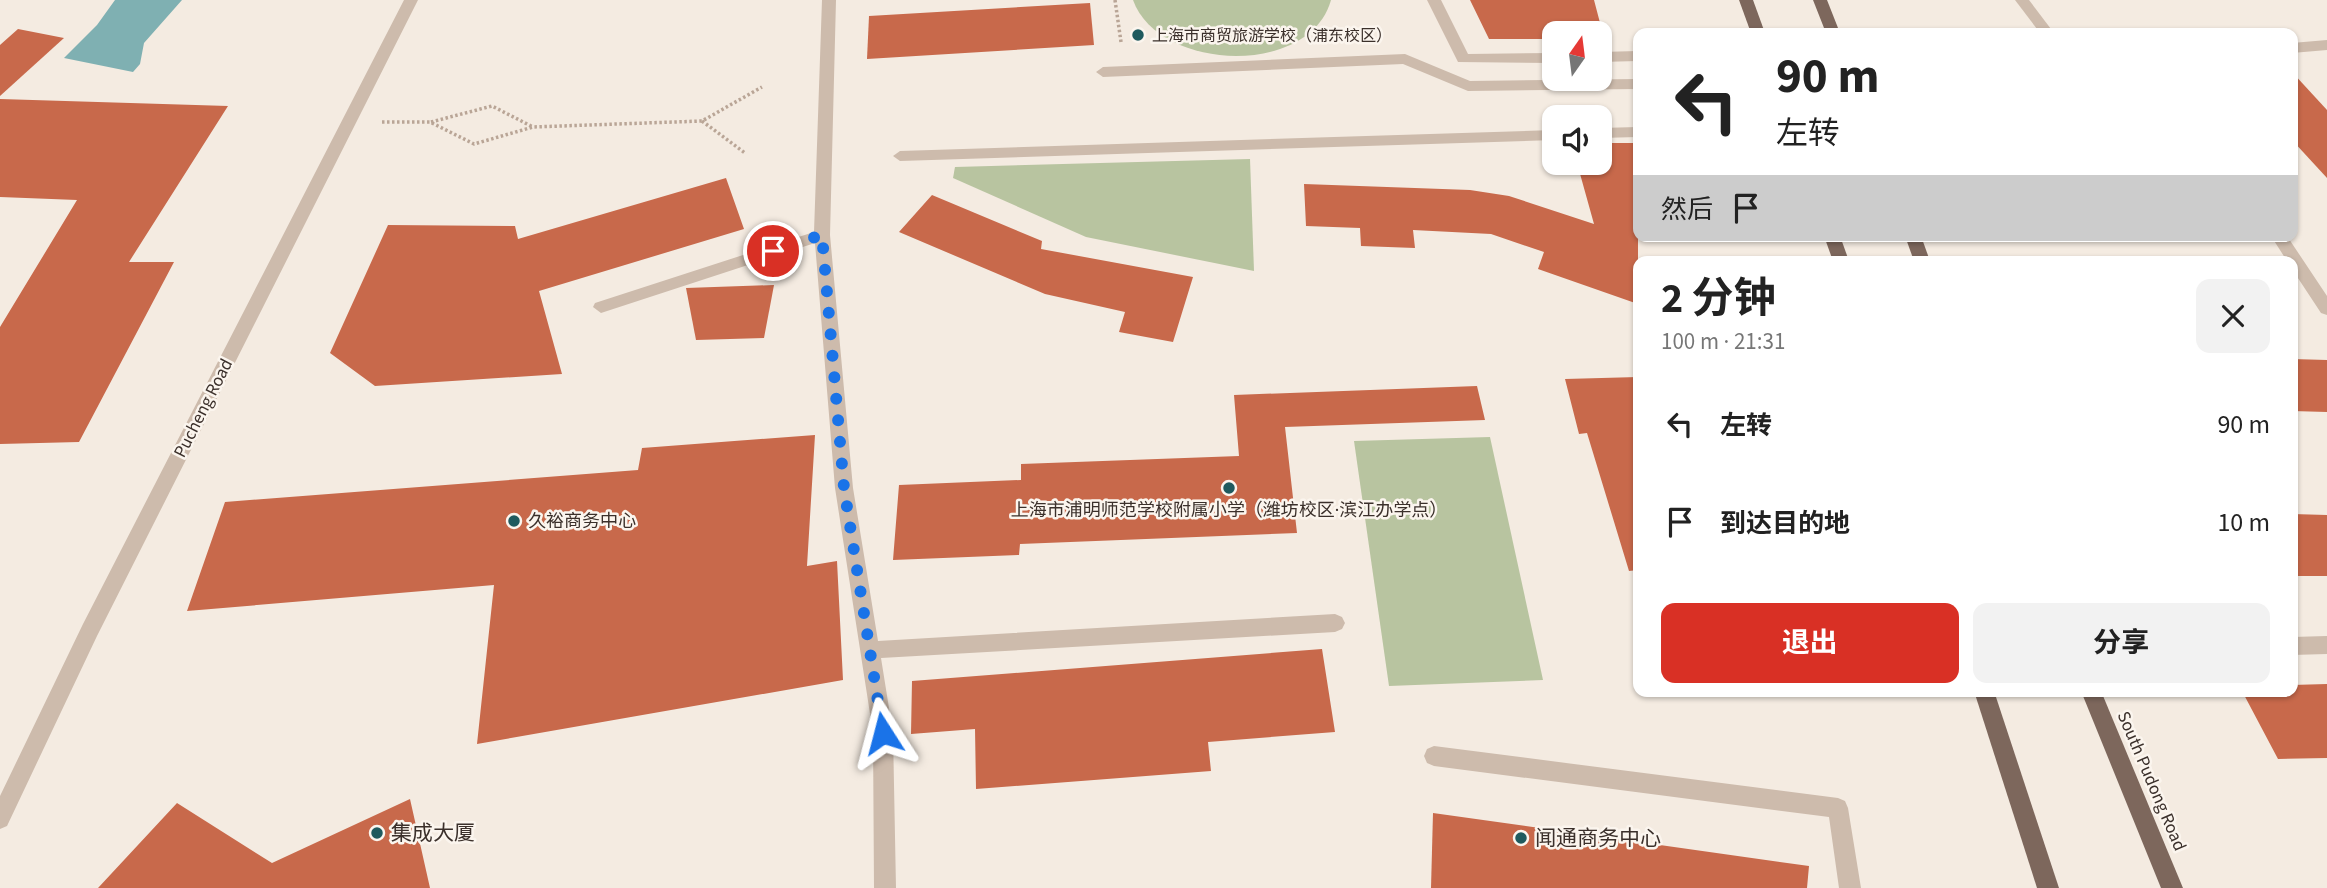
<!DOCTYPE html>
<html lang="zh">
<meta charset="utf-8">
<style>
body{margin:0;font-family:"Source Sans 3","Noto Sans SC",sans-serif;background:#f2f2f2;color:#222;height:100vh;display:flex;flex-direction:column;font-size:26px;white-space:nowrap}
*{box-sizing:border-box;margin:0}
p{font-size:23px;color:#767676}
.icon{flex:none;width:38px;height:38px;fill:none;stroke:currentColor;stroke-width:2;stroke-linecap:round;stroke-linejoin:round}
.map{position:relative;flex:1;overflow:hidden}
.side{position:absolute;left:1633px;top:256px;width:665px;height:441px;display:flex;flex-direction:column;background:#fff;border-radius:14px;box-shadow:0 2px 5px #0004}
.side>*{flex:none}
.hud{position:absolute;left:1633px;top:28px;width:665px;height:214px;border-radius:14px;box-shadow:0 2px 5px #0004;background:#fff;color:#222;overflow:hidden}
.needle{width:46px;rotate:14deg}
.controls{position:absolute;left:1542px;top:21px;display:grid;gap:14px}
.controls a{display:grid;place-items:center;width:70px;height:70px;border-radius:14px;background:#fff;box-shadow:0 2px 5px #0004;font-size:35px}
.pin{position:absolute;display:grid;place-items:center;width:60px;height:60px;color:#fff;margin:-30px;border:4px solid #fff;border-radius:50%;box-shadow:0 2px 7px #0007}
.me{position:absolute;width:77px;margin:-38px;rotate:351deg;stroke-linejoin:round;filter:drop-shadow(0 0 5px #0008)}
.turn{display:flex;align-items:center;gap:24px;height:147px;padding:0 28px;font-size:32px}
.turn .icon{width:91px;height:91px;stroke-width:2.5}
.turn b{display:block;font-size:49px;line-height:60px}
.then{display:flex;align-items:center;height:66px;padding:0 28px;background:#0003;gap:14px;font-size:26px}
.round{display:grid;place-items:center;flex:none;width:74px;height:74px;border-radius:14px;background:#f2f2f2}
.head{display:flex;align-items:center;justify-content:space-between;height:119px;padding:0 28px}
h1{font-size:42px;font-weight:700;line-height:52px}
.action{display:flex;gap:14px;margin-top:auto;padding:14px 28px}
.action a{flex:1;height:80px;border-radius:14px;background:#d93025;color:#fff;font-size:28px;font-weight:700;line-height:80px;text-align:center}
.action a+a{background:#f2f2f2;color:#222}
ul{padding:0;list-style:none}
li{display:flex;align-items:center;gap:21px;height:98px;padding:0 28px}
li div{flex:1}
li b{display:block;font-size:26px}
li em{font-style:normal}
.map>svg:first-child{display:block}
</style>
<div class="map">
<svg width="2327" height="888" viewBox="0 0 2327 888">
<rect width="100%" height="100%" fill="#f4ebe1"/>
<g fill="#b8c4a0">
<path d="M1133,0H1331C1310,77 1159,72 1133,0Z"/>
<polygon points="1250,159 1254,271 1086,237 953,178 955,167"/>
<polygon points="1490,437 1543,680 1389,686 1354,441"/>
</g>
<polygon fill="#7fb0b2" points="115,0 182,0 144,43 140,64 133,72 64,58 97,25"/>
<g fill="#c8694b">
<polygon points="1470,0 1594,0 1604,38 1600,38 1600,33 1554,33 1554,39 1489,39"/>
<polygon points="1090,3 1094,45 867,59 869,16"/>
<polygon points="18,29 64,38 0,96 0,45"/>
<polygon points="2292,72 2327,110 2327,178 2292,140"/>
<polygon points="0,99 228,106 129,262 174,262 79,442 0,444 0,327 77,200 0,197"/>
<polygon points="1600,143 1638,143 1638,304 1538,269 1544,252 1491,234 1413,230 1415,248 1361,246 1360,228 1306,226 1304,184 1470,190 1509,196 1594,224 1577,163 1600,163"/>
<polygon points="726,178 744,229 539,291 562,374 375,386 330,353 388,225 515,226 518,239"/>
<polygon points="932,195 1042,241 1041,249 1193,277 1173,342 1119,332 1125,312 1045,294 899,232"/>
<polygon points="774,285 764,338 696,340 686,288"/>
<polygon points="2292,359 2327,360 2327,412 2292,411"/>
<polygon points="1638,377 1638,570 1629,571 1587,433 1579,434 1565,379"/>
<polygon points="1477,386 1485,420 1285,427 1297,533 1020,544 1019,555 893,560 899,485 1021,480 1021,464 1239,456 1234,395"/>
<polygon points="815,435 807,566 837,561 843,680 477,744 494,585 187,611 225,502 638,470 642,448"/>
<polygon points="2292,514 2327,515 2327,576 2292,576"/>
<polygon points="1322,649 1335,732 1208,742 1211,771 976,789 975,729 911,734 912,681"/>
<polygon points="2327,684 2327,758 2278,759 2242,691 2292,691 2292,685"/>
<polygon points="410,799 430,888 98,888 177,803 272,863"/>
<polygon points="1433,813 1809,866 1807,888 1431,888"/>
</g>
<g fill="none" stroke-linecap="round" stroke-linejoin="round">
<g stroke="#b9a596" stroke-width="3.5" stroke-dasharray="2.5 2.5" stroke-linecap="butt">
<polyline points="1115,0 1121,42"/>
<polyline points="702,121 745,153"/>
<polyline points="382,122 430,122 474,144 533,127 702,121 762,87"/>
<polyline points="431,122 492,106 533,127"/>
</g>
<g fill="#cdbbac" fill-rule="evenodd">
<polygon points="822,0 836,0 830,235 853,488 878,641 1335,614 1342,617 1345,623 1342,629 1335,632 881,658 893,733 896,888 874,888 873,733 835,488 815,243 601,313 593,307 595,303 814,232"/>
<polygon points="1427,0 1441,0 1468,54 1554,53 1554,63 1458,62"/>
<polygon points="2015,0 2029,0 2054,33 2040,33"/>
<polygon points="2327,40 2327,50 2292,53 2292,43"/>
<polygon points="1638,51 1638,61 1600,62 1600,52"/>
<polygon points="1405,54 1470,81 1638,79 1638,89 1468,91 1403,64 1103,77 1096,72 1103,67"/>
<polygon points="1638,127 1638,137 1600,138 1600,128"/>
<polygon points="1554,130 1554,140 900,161 893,156 900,151"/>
<polygon points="2271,236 2287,236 2327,296 2327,315 2321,313 2292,269 2292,261 2287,261"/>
<polygon points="2327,636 2327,654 2292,655 2292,637"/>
<polygon points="1434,746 1838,798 1845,801 1848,808 1861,888 1839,888 1829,817 1434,766 1427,763 1424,756 1427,749"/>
</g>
<polygon fill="#cdbbac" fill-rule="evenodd" points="404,0 418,0 97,636 7,826 0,829 0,796 83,624"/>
<g fill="#7d675c" fill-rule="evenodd">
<polygon points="1739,0 1753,0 1765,33 1751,33"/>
<polygon points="1813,0 1827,0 1840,33 1826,33"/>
<polygon points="1824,236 1840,236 1849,261 1833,261"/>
<polygon points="1905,236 1921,236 1930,261 1914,261"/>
<polygon points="1974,691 1994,691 2059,888 2037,888"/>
<polygon points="2081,691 2101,691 2183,888 2161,888"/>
</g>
</g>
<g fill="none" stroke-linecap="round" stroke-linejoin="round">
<polyline stroke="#1a73e8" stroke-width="12" stroke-dasharray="0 21.6" points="773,251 822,235 844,488 883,733"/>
</g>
<g fill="#1f5a5e" stroke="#fbf5ee" stroke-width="2.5">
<circle cx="1138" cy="35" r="7"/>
<circle cx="1229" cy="488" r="7"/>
<circle cx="514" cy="521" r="7"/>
<circle cx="377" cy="833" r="7"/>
<circle cx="1521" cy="838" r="7"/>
</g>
<g text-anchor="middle" stroke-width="5" stroke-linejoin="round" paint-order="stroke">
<g font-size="16" fill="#3b302b" stroke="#fbf5ee" text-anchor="start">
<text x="1152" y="41">上海市商贸旅游学校（浦东校区）</text>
</g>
<g font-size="18" fill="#3b302b" stroke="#fbf5ee">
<text transform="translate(203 408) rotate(-63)" y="6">Pucheng Road</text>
<text transform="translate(2152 781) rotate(67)" y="6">South Pudong Road</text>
</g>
<g font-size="18" fill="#3b302b" stroke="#fbf5ee">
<text x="1229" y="516">上海市浦明师范学校附属小学（潍坊校区·滨江办学点）</text>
<text x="528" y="527" text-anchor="start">久裕商务中心</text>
</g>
<g font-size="21" fill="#3b302b" stroke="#fbf5ee" text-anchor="start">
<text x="391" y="840">集成大厦</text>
<text x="1535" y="845">闻通商务中心</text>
</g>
</g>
</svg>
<div class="controls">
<a><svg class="needle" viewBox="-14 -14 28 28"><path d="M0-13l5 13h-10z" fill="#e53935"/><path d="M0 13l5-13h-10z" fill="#767676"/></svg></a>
<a><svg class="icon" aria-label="sound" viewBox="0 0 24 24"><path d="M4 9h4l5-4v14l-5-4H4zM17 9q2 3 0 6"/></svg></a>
</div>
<div class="pin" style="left:773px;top:251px;background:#d93025"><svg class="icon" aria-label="arrive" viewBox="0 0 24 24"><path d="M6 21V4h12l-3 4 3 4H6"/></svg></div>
<svg class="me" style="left:883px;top:733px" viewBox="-20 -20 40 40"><path d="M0-17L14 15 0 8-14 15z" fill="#1a73e8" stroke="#fff" stroke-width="4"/></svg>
<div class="hud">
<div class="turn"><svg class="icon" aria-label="left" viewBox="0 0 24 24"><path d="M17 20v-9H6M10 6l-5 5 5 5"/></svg><div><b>90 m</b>左转</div></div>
<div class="then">然后<svg class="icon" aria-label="arrive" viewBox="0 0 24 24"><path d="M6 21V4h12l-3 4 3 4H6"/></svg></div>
</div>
<section class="side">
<div class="head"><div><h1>2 分钟</h1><p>100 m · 21:31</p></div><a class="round"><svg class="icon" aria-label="close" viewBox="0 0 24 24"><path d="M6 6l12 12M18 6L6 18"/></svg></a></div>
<ul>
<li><svg class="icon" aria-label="left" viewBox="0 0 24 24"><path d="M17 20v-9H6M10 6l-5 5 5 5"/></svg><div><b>左转</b></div><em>90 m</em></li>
<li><svg class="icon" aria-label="arrive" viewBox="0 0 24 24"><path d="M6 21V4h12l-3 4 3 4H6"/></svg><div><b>到达目的地</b></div><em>10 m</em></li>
</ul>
<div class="action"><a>退出</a><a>分享</a></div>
</section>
</div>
